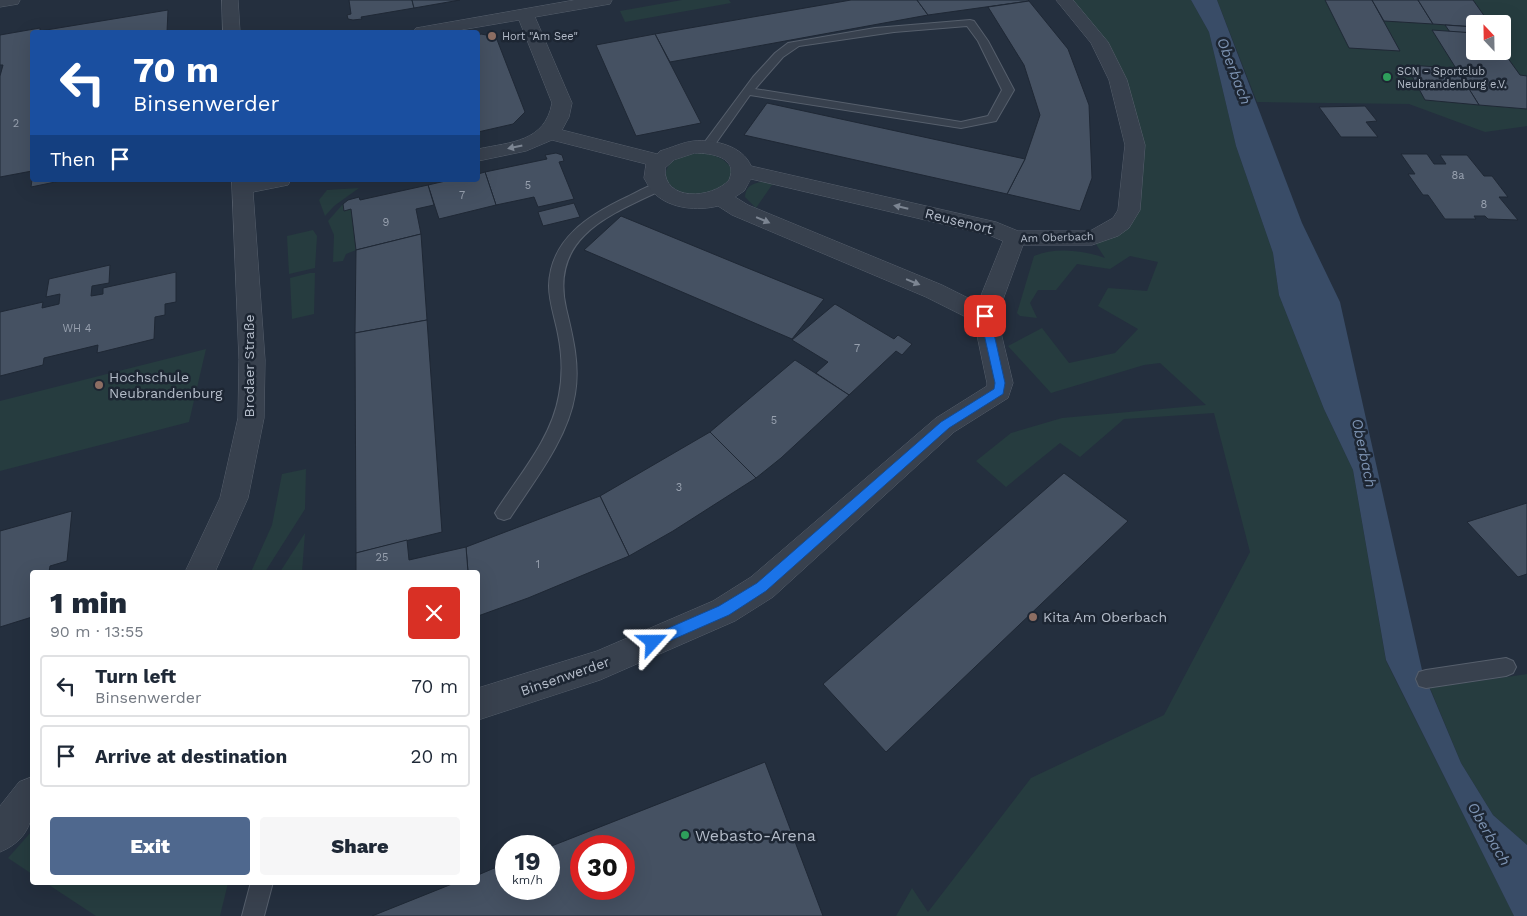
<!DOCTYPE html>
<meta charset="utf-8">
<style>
body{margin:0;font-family:"Work Sans",sans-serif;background:#f6f6f7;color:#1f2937;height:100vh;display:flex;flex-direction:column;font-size:19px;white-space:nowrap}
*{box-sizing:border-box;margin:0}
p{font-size:16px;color:#747a83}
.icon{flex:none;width:28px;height:28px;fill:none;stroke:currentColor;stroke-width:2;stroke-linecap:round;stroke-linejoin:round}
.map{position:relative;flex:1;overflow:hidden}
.side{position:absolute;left:30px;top:570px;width:450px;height:315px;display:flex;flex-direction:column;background:#fff;border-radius:5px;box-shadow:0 5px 20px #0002}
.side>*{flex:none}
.banner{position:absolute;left:30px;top:30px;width:450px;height:152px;border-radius:5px;box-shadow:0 5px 20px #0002;background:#1a4fa0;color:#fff;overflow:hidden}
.needle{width:32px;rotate:338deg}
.controls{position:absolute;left:1466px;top:15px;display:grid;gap:10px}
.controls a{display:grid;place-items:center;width:45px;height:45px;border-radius:5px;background:#fff;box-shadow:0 5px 20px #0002;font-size:25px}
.speed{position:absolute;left:495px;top:835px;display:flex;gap:10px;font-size:25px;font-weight:700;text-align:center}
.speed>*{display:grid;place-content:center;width:65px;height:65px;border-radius:50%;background:#fff;box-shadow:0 5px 20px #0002;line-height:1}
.speed small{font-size:12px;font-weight:400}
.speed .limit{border:8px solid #d22;background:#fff;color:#111}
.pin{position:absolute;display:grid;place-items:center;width:42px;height:42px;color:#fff;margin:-21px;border-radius:10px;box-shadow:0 2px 8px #0006}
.me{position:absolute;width:55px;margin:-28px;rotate:66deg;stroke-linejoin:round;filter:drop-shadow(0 0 4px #0008)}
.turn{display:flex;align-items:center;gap:18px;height:105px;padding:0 20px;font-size:22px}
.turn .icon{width:65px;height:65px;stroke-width:2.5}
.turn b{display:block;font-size:35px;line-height:42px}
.then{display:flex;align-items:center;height:48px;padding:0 20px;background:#0003;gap:10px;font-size:19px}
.round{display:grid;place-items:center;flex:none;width:52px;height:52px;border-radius:5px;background:#f6f6f7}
.summary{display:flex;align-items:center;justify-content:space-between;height:85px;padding:0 20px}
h1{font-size:30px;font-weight:800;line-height:38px}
.action{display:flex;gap:10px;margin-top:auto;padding:10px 20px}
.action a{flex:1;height:58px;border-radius:5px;background:#4f688e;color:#fff;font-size:20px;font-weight:800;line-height:58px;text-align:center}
.action a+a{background:#f6f6f7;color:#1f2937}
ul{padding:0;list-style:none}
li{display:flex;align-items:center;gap:15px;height:62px;margin:0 10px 8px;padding:0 10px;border:2px solid #e0e1e3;border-radius:5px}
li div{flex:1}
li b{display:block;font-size:19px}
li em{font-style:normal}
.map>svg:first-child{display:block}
</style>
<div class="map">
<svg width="1527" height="916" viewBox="0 0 1527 916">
<rect width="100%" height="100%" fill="#242f3e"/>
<g fill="#263c3f" fill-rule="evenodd">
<polygon points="682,0 729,0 731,3 625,22 620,11"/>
<path d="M1064,0H1191L1209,32L1236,146L1273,253L1279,295L1324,409L1353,470L1386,661L1514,916H896L912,888L928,912L1031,778L1164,715L1250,552L1214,413L1124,419L1080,457L1060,443L1006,487L976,461L1011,433L1062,418L1206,405L1160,363L1144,365L1051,393L1008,346L1042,328L1069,363L1115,353L1138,329L1098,306L1108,288L1147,291L1158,262L1130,256L1110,269L1077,264L1056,290H1038L1030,303L1037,318L1020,316L1017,313L1034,256C1055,247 1083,250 1105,258L1092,238L1121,223L1135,145L1118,80Z"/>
<path d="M1217,0H1527V126L1485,132L1409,104L1257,102ZM1475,24H1502V51H1475Z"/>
<path d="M705,153C717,156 726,159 732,170L729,183C670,219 634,155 705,153Z"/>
<path d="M767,181L774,182L756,208L745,197C746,184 755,183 767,181Z"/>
<polygon points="359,188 334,206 325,216 319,200 327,190"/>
<polygon points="343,204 351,209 356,250 346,254 343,261 333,262 334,235 328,221"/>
<polygon points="313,230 317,236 315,268 289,274 287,236"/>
<polygon points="310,273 315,273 314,314 292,319 290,278"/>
<polygon points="206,349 189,422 0,471 0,401"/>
<polygon points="306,469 305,509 265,572 251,572 272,525 282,474"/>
<polygon points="305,533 302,572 280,572"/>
<polygon points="1527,674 1527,845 1493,815 1461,763 1430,688"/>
<polygon points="32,831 32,874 8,858"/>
<polygon points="46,883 228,883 220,916 96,916"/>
</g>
<polygon fill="#394c67" points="1191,0 1217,0 1302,223 1340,302 1422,670 1461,763 1493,815 1527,845 1527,916 1514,916 1386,660 1353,470 1324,409 1279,295 1273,253 1236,146 1209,32"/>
<g fill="#455162" stroke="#1f2835" fill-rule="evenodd">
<polygon points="349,0 412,0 414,8 361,17 362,19 353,20 348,19 347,15 351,14"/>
<polygon points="412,0 460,0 414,8"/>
<polygon points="851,0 917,0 928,15 670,62 655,34"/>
<polygon points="917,0 1028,0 1029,1 928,15"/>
<polygon points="1325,0 1372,0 1400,51 1349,48"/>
<polygon points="1372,0 1418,0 1433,24 1384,21"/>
<polygon points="1418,0 1473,0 1490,24 1475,24 1475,27 1433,24"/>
<polygon points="1029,1 1068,49 1089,105 1092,178 1080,211 1007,194 1025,159 1040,115 1024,65 988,7"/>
<polygon points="168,10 167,32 32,32 32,171 0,177 0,76 3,65 0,65 0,35 40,28 40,31"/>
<polygon points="1445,25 1475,27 1475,33 1450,32"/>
<polygon points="1432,30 1475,33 1475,51 1502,50 1520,75 1527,76 1527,109 1479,105"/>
<polygon points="481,34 496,37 525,112 513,124 478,132 478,35"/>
<polygon points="655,34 701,123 636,136 596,45"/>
<polygon points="1406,65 1456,68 1479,105 1425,100"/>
<polygon points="767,103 1025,159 1007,194 744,135"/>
<polygon points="1365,106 1377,121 1366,122 1378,137 1341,137 1319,107"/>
<polygon points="556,153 562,155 564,161 559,162 574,199 538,207 534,197 496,205 485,172 547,159 545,155"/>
<polygon points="1401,154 1427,154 1434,164 1446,164 1440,155 1467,155 1484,176 1492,176 1508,197 1499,197 1518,220 1488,219 1485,216 1474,216 1476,219 1445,219 1428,195 1423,195 1408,174 1415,174"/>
<polygon points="485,172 496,205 439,219 428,185 450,180 478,180 478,174"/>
<polygon points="32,180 65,180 31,187"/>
<polygon points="428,185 434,205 416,209 421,234 356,250 351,209 344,211 343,204 348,200 359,197 360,200"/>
<polygon points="574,203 580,217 543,226 538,212"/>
<polygon points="621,216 745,267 824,299 792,339 584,250"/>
<polygon points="421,234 427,320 355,333 356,250"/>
<polygon points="110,265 109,283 92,286 91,296 103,294 103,288 176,272 176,302 165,304 165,315 155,317 154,339 97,353 98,345 44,358 43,365 0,376 0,312 43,302 42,308 59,304 60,294 46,297 49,279"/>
<polygon points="835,304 894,339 898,335 912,344 902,355 896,351 849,395 816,373 828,362 792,340"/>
<polygon points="427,320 442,532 356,553 355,333"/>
<polygon points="795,360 849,395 781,458 756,478 710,432"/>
<polygon points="710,432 756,478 673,531 629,556 600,496"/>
<polygon points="1064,473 1128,521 886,752 823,684"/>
<polygon points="600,496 629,556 528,598 478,616 478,572 468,572 466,547"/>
<polygon points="1527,503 1527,574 1518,577 1467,522"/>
<polygon points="72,511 67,561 50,566 49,572 32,572 32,617 0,627 0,531"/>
<polygon points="407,540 409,560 466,547 468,572 356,572 356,553"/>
<path d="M765,762L823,916H372L457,882H478V875L506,863V889H549V847ZM581,846H624V889H581Z"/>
</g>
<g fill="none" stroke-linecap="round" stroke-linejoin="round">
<g stroke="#565f6c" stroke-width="2">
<g id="lane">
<path d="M970,20L974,21L988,41L1014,90L996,121L961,128L750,95L711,150H703L701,147L753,77L775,53L788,43L875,28ZM967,26L978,41L1002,90L988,116L961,122L755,89L783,57L799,46L894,32Z"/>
<path d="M658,183L664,187L662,190C609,215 550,237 566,308C573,337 580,365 575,394C568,439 534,481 510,518L504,520L498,518L495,513L498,508C521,473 552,437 559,395C563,375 562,354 558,334C555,318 549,302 549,286C550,239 589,215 627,197C637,192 647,186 658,183Z"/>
<polygon points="1506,658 1513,661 1516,667 1513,673 1506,676 1426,688 1419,686 1416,679 1419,672 1426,670"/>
<polygon points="251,882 273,882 264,916 242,916"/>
</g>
</g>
<g stroke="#565f6c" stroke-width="1">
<g id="street">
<polygon points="0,0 20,0 18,4 0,7"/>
<polygon points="222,0 238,0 240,32 223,32"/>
<path d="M575,0H612L610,4L604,5L535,17L572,103L569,117L562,130L657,154L660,151C671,148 683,142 694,141C714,139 743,146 751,166L996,222L1018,231H1090L1113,218L1118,210L1125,145L1109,80L1091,43L1056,0H1073L1108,42L1127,80L1145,145L1140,210L1129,228L1118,236L1092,245H1023L997,316L1013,383L1008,398L954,432L773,597L735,621L600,680L478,720V688L597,651L713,601L751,577L936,418L987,386V383L974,321L926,297L732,215L718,206C698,211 671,209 655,194C650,190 647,183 644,178L646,164L552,140L526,151L478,161V149C511,142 545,142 552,103L519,20L449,32H413L416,28L422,27ZM695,153C711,153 739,157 729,180C712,199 663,202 665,168L674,160ZM751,179L989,235L1003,241L978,303L942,285L748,205L735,197L744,191Z"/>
<polygon points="232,180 291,180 288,185 253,192 265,360 264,418 248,498 215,572 185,572 220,498 238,418 239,360"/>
<path d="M32,777C36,810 34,838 0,852V806L19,782Z"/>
</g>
</g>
<use href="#lane" fill="#38414e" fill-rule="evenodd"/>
<use href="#street" fill="#38414e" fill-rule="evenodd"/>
</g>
<defs><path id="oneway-solid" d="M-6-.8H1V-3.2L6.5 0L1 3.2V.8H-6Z" transform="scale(1.25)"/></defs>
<g fill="#7c8592">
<use href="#oneway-solid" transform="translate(515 147) rotate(168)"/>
<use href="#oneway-solid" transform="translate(901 207) rotate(-167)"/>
<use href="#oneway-solid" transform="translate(763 220) rotate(23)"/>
<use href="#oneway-solid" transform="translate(913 282) rotate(22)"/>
</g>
<polygon fill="#1a73e8" stroke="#114b97" points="985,312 990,316 1005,383 1003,394 949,428 766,591 729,615 658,646 653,648 648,646 647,642 648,637 719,606 757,583 941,422 994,389 995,383 980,316"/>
<g fill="#8d6e63" stroke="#1d2633" stroke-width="2">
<circle cx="492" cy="36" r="5"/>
<circle cx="99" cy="385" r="5"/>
<circle cx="1033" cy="617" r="5"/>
</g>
<g fill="#2e9e5b" stroke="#1d2633" stroke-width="2">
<circle cx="1387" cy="77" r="5"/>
<circle cx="685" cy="835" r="5"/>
</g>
<g text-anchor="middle" stroke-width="5" stroke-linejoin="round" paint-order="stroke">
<g font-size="11" fill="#b4bcc9" stroke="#1d2633" text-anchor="start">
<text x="502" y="40">Hort "Am See"</text>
<text x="1397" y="75">SCN - Sportclub<tspan x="1397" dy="13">Neubrandenburg e.V.</tspan></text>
</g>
<g font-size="11" fill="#98a1af">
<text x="16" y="127">2</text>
<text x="1458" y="179">8a</text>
<text x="528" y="189">5</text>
<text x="462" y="199">7</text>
<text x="1484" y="208">8</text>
<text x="386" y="226">9</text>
<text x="77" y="332">WH 4</text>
<text x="857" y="352">7</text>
<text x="774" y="424">5</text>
<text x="679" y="491">3</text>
<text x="382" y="561">25</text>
<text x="538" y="568">1</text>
</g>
<g font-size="11" fill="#b4bcc9" stroke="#1d2633">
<text transform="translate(1057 237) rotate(-2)" y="4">Am Oberbach</text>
</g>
<g font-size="14" fill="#b4bcc9" stroke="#1d2633">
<text transform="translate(959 221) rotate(14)" y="5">Reusenort</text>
<text transform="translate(249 366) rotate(-90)" y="5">Brodaer Straße</text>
<text transform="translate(565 676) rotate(-19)" y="5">Binsenwerder</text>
</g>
<g font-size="14" fill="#b4bcc9" stroke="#1d2633" text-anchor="start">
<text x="109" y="382">Hochschule<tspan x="109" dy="16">Neubrandenburg</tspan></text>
<text x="1043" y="622">Kita Am Oberbach</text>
</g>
<g font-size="15" font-style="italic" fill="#7c92b1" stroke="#1d2633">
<text transform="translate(1234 71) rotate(69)" y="5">Oberbach</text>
<text transform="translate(1364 453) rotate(78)" y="5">Oberbach</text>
<text transform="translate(1489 834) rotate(60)" y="5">Oberbach</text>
</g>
<g font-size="16" fill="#b4bcc9" stroke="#1d2633" text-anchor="start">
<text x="695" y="841">Webasto-Arena</text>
</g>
</g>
</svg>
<div class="controls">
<a><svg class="needle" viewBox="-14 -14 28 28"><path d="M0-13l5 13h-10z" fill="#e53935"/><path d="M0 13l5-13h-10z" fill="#747a83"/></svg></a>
</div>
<div class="speed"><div>19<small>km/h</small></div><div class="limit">30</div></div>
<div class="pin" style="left:985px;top:316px;background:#d93025"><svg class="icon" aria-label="arrive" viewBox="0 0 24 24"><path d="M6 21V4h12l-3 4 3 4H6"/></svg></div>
<svg class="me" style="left:653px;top:642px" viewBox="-20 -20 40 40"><path d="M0-17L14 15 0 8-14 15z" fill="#1a73e8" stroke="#fff" stroke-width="4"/></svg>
<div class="banner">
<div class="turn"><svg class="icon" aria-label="left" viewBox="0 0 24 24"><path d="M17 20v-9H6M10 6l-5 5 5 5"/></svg><div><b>70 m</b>Binsenwerder</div></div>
<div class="then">Then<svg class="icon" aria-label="arrive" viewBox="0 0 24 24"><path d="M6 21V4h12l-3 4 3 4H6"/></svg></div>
</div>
<section class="side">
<div class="summary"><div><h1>1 min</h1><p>90 m · 13:55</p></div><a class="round" style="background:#d93025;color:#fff"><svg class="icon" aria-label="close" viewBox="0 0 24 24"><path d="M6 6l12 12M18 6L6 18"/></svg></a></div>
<ul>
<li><svg class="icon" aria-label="left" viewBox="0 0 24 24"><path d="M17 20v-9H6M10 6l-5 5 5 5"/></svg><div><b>Turn left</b><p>Binsenwerder</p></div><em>70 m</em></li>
<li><svg class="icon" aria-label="arrive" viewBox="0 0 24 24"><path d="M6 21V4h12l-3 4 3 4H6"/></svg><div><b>Arrive at destination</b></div><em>20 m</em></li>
</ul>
<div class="action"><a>Exit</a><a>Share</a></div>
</section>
</div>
